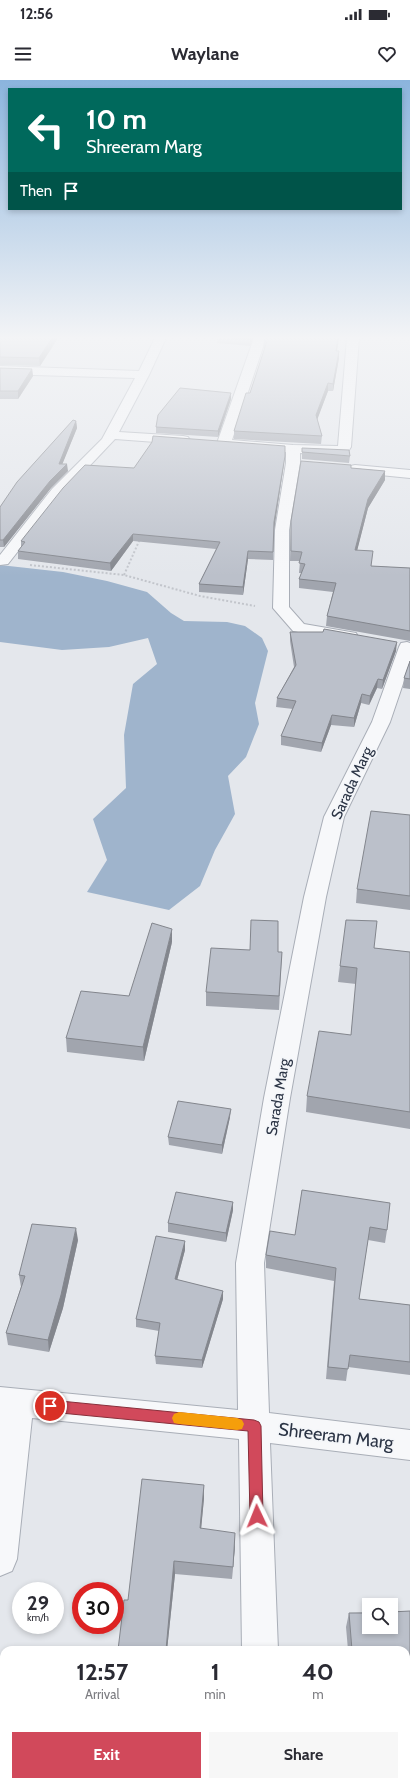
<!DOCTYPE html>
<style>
body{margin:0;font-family:Cabin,sans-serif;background:#f7f7f7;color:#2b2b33;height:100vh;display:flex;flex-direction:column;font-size:15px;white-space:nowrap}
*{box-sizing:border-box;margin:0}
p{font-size:13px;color:#7c7c81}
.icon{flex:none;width:22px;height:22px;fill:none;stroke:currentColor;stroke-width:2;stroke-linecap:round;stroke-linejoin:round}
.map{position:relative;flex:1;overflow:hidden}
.drawer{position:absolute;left:0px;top:1566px;width:410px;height:140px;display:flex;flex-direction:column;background:#fff;border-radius:12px 12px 0 0;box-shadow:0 2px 6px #0003}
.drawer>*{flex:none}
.hud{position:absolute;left:8px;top:8px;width:394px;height:122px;border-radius:0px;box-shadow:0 2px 6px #0003;background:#00695c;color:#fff;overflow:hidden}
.buttons{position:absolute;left:362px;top:1518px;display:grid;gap:8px}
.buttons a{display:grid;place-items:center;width:36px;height:36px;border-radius:0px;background:#fff;box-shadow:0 2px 6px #0003;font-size:20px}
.speed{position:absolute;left:12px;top:1502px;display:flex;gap:8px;font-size:20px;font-weight:700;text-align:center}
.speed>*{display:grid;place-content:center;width:52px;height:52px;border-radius:50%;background:#fff;box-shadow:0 2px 6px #0003;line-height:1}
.speed small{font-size:10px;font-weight:400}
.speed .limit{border:6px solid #d22;background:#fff;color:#111}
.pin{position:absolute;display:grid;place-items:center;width:34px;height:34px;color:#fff;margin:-17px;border:2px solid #fff;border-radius:50%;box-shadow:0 1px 4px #0007}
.me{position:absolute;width:44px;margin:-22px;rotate:358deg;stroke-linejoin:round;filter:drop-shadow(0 0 3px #0008)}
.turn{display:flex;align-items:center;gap:14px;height:84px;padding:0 12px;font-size:18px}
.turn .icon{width:52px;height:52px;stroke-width:2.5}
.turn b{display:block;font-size:28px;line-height:34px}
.then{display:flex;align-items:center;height:38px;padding:0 12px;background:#0003;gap:8px;font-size:15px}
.eta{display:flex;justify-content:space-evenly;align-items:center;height:68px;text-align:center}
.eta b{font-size:24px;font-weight:700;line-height:28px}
.action{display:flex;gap:8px;margin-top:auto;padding:8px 12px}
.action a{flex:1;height:46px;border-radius:0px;background:#d1495b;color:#fff;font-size:16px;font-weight:700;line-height:46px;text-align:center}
.action a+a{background:#f7f7f7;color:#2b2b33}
.status{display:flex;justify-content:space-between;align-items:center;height:28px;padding:0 20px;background:#fff;direction:ltr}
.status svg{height:11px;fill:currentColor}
header{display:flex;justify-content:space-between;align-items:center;height:52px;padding:0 12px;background:#fff;font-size:18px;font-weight:700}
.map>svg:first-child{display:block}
</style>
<div class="status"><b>12:56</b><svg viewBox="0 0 49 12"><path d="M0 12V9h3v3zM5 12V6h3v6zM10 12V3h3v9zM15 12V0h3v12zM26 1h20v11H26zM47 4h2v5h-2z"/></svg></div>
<header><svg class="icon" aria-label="menu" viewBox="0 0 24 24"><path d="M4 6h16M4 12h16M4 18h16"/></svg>Waylane<svg class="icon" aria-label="heart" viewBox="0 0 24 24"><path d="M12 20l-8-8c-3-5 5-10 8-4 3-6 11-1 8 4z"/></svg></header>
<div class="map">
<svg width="410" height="1706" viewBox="0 0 410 1706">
<rect width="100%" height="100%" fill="#e4e7ec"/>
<polygon fill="#9fb4cc" points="0,485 63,492 107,501 147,512 171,533 184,541 227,542 245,546 262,558 268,571 255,623 259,644 246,677 228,696 235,734 215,770 200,806 169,830 87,812 107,780 93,739 126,708 124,655 133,604 157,584 148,558 109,567 62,570 0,562"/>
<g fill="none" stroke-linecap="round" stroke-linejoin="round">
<g stroke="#a9aeb7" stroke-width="2">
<g id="minor">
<polygon points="155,258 166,258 149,295 119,352 183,356 188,357 190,360 188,363 183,364 115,359 62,415 8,484 0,485 0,475 52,409 102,359 135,298 0,294 0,286 139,291"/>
<polygon points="254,258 266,258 232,360 293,365 338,366 347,258 359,258 351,367 347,373 342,374 300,373 300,383 289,450 289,527 304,544 356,553 358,557 356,561 350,562 293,551 273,528 275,450 286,383 286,372 224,367 219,366 217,363"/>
<polygon points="355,385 410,390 410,398 350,392 348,389 350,386"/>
<polygon points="407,562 410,563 410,583 390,642 344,737 326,817 290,1018 264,1183 269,1333 410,1350 410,1380 270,1363 278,1570 242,1570 239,1359 32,1338 17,1479 12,1491 0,1496 0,1307 238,1330 236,1183 264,1018 304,817 324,737 372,642 399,567 401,563"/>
<rect x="245" y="1702" width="38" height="4"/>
</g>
</g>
<g stroke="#c2c5cb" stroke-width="2" stroke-dasharray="2 2" stroke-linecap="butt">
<polyline points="30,485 124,495 200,516 255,526"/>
<polyline points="124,495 140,459"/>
</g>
<use href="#minor" fill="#f7f8fa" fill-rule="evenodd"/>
</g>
<g fill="#a1a5ae">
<polygon points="0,258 58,258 40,286 0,285"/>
<polygon points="217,258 253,258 250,266 217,263"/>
<polygon points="264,261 339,271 339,278 333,311 328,311 317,339 322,356 321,364 234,359 234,351 250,313 265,268 263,268"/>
<polygon points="0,288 32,289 33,296 18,319 0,319"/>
<polygon points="231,319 218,357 156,353 156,347"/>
<polygon points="76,341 77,348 62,384 68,391 51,408 4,467 0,467 0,427"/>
<polygon points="302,368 350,376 349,383 302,379"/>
<polygon points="284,383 274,449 273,480 248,479 243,515 199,512 199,504 216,469 133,461 111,491 18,479 18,471 21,467 21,461 134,388"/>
<polygon points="351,388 385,391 385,400 368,428 357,470 371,486 410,488 410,561 326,546 327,536 333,512 299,508 299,499 302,493 299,493 300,481 290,481 291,441"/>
<polygon points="290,552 396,571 382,609 377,608 369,625 361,623 354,647 331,645 321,672 281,665 281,656 293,629 276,627 277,618 294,587 290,561"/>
<polygon points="410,581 410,609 403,608 404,598"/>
<polygon points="410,735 410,830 356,823 357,809"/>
<polygon points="172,862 144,981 67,972 66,958 129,916"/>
<polygon points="374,868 410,872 410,1049 306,1032 307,1016 351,955 356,904 338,902 340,886"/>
<polygon points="282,872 279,930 206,926 206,912"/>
<polygon points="230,1037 222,1074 169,1065 168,1057"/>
<polygon points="302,1110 387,1150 385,1163 368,1160 359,1219 410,1225 410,1295 348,1287 346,1301 326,1299 334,1201 266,1188 266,1175 295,1155"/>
<polygon points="233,1122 233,1130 226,1162 168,1152 168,1143"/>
<polygon points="78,1160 63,1228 49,1272 8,1265 6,1253 21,1207 19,1195"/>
<polygon points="185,1161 185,1170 177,1200 223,1211 223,1219 202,1288 156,1284 155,1276 159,1251 136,1247 136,1239"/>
<polygon points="204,1405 204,1418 201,1448 235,1466 232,1499 175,1494 167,1570 118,1570 128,1520"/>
<polygon points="410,1531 410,1644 406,1645 406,1570 348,1570 346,1547 349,1533"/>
</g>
<g fill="#83868d">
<polygon points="52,258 58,258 40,286 39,278"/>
<polygon points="250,258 253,258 250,266"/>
<polygon points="338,258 339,258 336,278 336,271"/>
<polygon points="339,271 339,278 333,311 333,304"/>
<polygon points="32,289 33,296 18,319 18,311"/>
<polygon points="328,303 328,311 316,343 316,335"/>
<polygon points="231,313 231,319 218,357 218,351"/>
<polygon points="76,341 77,348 60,390 59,384"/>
<polygon points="285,376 284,383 274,450 274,442"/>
<polygon points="67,384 68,391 51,408 4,467 3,460 50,401"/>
<polygon points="385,391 385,400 368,428 355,479 355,470 368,419"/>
<polygon points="133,454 133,461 111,491 110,483"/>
<polygon points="248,471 248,479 243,515 243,507"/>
<polygon points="397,562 396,571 382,609 383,600"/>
<polygon points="378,599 377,608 369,625 370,616"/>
<polygon points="362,614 361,623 354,647 354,638"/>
<polygon points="332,635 331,645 321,672 322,663"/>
<polygon points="172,849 172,862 144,981 143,967"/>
<polygon points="231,1029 230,1037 222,1074 222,1065"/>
<polygon points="233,1122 233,1130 226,1162 226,1153"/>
<polygon points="76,1148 78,1160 63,1228 49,1272 48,1260"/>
<polygon points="185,1161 185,1170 175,1208 175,1199"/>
<polygon points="223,1211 223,1219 202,1288 202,1280"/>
<polygon points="204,1405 204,1418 200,1461 200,1448"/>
<polygon points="235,1453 235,1466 232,1499 233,1487"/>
<polygon points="174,1481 175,1494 167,1570 166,1570"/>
<polygon points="116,1702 118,1702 118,1706 115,1706"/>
</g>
<g fill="#bbc0ca" stroke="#83868d">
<polygon points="0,258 52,258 39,278 0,277"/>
<polygon points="234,258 250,258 250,259"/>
<polygon points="265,258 338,258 336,271 339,271 333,304 328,303 316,335 322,356 234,351 246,313 250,313 267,261 264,261"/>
<polygon points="0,288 32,289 18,311 0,311"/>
<polygon points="180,308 231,313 218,351 156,347 158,335"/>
<polygon points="73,340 76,341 59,384 67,384 50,401 3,460 0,460 0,427 17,402"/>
<polygon points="153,356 285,366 285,376 274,442 273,472 248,471 243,507 199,504 220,462 133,454 110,483 18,471 25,462 21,461 63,408 85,385 134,388 152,362"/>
<polygon points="302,368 349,370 350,376 302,372"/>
<polygon points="301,381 351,385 351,388 385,391 368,419 355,470 373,471 371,486 410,488 410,551 327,536 336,503 299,499 305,484 299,483 302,472 291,471 291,441"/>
<polygon points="324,549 397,562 383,600 378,599 370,616 362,614 354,638 332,635 322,663 281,656 296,621 277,618 296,585 290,552 323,552"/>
<polygon points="410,581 410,599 404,598"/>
<polygon points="371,731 410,735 410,816 357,809"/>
<polygon points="251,840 278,841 278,872 282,872 279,916 206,912 211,868 250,870"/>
<polygon points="346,840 377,841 374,868 410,872 410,1032 307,1016 319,951 351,955 357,888 340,886"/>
<polygon points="152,843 172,849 143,967 66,958 81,911 129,916"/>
<polygon points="178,1021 231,1029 222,1065 168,1057"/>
<polygon points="302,1110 390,1123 387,1150 370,1147 359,1219 410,1225 410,1282 350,1275 348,1289 328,1287 336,1188 266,1175 270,1151 295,1155"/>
<polygon points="176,1112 233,1122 226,1153 168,1143"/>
<polygon points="32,1144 76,1148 61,1215 48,1260 6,1253 25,1196 19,1195"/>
<polygon points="156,1156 185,1161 175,1199 223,1211 202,1280 155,1276 160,1243 136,1239"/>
<polygon points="142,1399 204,1405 200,1448 235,1453 233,1487 174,1481 166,1570 118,1570 124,1520 128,1520"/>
<polygon points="410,1531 410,1632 406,1632 406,1570 352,1570 349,1533 369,1533 369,1547 391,1547 391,1532"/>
<polygon points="4,1630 4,1702 116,1702 115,1706 0,1706 0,1675"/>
</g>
<linearGradient id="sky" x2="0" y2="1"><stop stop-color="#8bb4dd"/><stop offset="0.52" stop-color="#f3f4f6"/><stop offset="1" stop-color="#f3f4f6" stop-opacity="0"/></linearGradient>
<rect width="410" height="496" fill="url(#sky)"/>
<polygon fill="#d1495b" stroke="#882f3b" points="50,1320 254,1340 259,1342 261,1346 263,1436 261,1440 257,1442 252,1440 250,1436 248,1351 50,1332 45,1330 43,1326 45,1322"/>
<polygon fill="#f59e0b" points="179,1332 237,1338 242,1340 244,1344 242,1349 237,1350 179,1344 174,1343 172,1338 174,1334"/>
<g text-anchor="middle" stroke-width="3.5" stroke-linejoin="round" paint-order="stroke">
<g font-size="15" fill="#2b3445" stroke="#f4f6f9">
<text transform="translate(352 703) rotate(-65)" y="5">Sarada Marg</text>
<text transform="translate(278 1017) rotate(-80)" y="5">Sarada Marg</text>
</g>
<g font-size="18" fill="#2b3445" stroke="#f4f6f9">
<text transform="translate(336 1356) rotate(7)" y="6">Shreeram Marg</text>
</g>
</g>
</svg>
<div class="buttons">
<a><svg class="icon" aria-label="search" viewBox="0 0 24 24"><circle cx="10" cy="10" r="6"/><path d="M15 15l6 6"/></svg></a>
</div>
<div class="speed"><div>29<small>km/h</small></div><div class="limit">30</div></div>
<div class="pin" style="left:50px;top:1326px;background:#d93025"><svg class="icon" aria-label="arrive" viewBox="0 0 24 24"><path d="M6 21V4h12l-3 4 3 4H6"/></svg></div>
<svg class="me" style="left:257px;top:1436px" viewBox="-20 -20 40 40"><path d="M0-17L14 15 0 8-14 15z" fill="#d1495b" stroke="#fff" stroke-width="4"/></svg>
<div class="hud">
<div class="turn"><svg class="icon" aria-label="left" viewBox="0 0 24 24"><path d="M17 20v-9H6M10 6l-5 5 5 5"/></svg><div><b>10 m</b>Shreeram Marg</div></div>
<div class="then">Then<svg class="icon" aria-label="arrive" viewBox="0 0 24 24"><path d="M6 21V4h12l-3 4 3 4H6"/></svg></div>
</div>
<section class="drawer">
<div class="eta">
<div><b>12:57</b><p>Arrival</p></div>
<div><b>1</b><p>min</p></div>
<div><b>40</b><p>m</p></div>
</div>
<div class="action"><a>Exit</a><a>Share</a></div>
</section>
</div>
